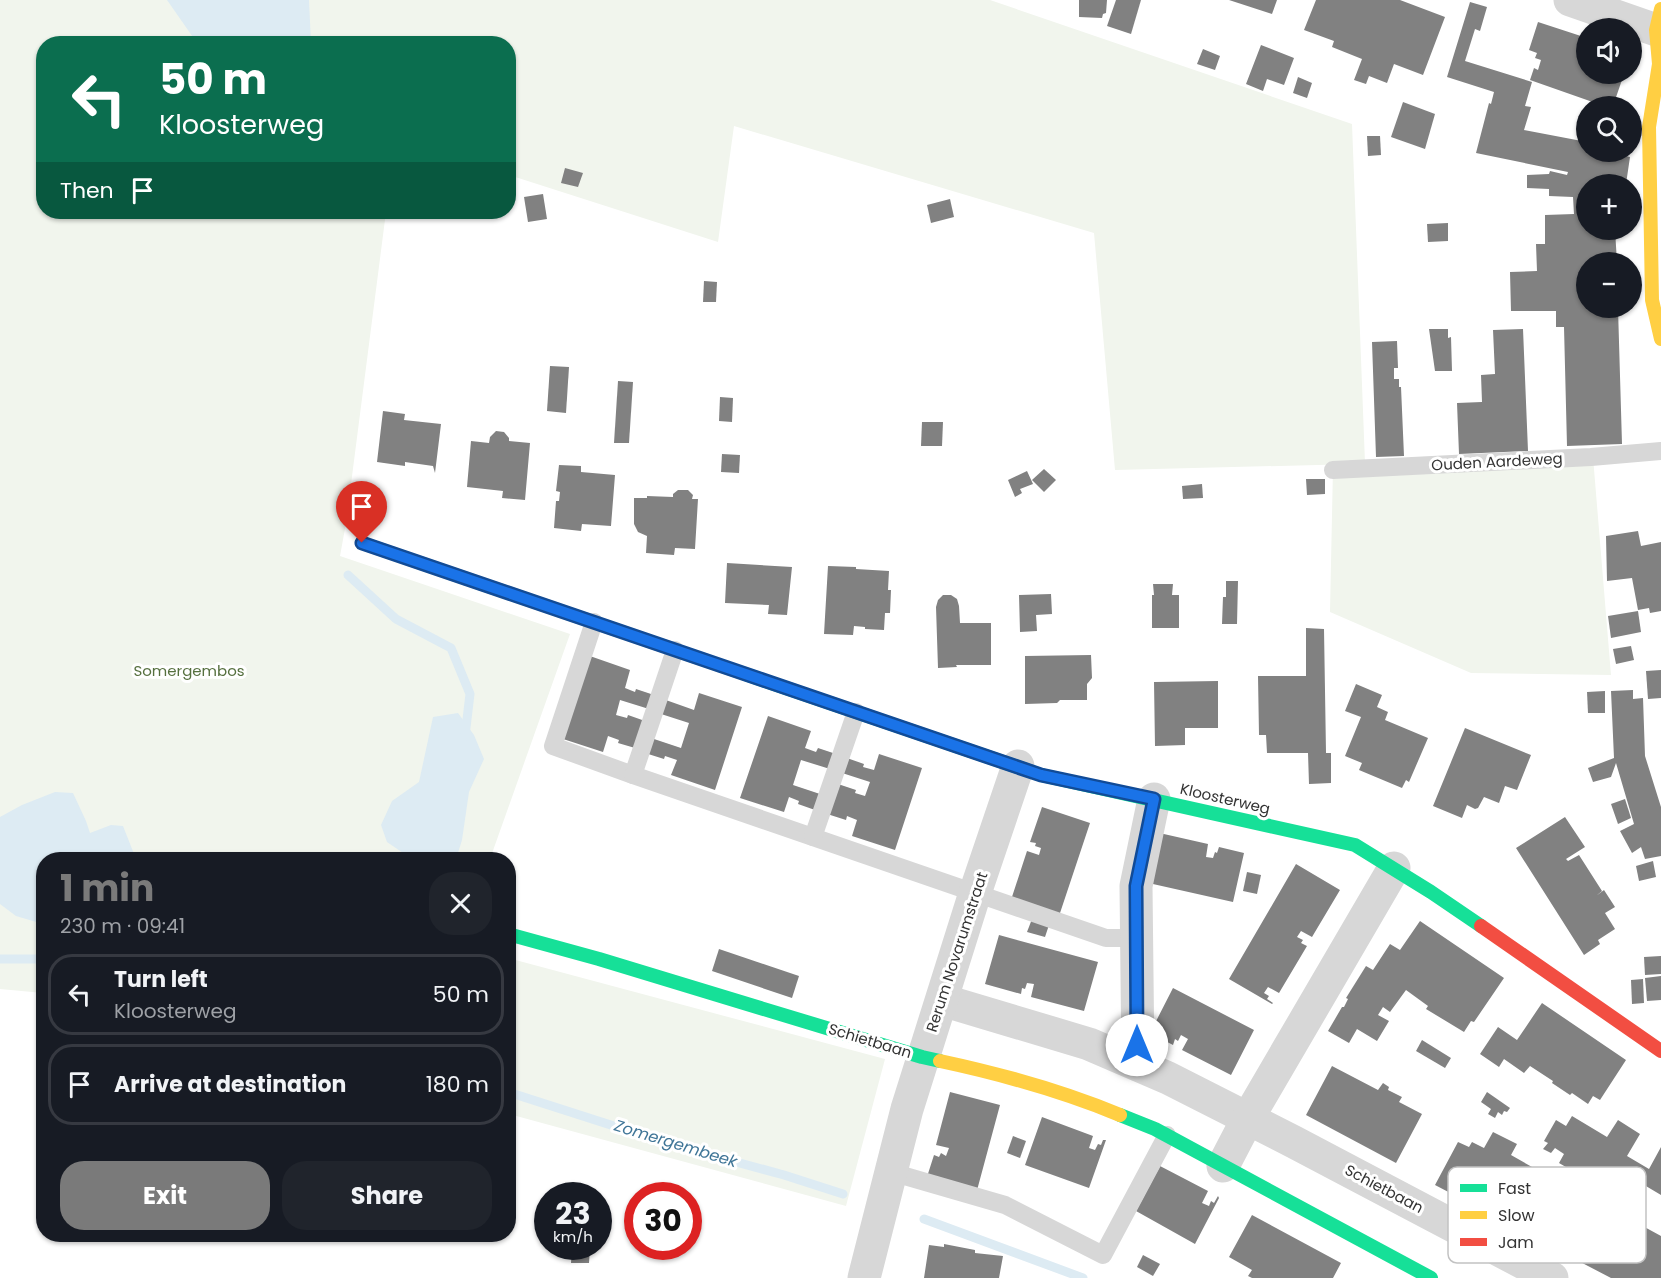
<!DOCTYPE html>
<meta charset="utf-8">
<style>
body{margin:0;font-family:Poppins,sans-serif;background:#20242c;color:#f1f3f6;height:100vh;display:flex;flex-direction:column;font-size:22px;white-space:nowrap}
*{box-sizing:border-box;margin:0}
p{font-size:20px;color:#9ea1a6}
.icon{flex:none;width:33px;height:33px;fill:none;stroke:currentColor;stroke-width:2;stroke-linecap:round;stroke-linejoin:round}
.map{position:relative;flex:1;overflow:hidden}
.sheet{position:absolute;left:36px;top:852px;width:480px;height:390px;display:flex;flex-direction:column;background:#171b24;border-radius:24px;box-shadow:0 2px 4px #0004}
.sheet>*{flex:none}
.top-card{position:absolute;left:36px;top:36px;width:480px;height:183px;border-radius:24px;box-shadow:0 2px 4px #0004;background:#0b6e4f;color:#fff;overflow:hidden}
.buttons{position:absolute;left:1576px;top:18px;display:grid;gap:12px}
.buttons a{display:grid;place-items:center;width:66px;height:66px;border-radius:50%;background:#171b24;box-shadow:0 2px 4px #0004;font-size:30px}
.speed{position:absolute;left:534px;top:1182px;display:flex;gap:12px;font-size:30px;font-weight:700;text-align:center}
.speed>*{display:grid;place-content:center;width:78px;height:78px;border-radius:50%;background:#171b24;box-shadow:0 2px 4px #0004;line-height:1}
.speed small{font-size:15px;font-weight:400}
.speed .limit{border:9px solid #d22;background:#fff;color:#111}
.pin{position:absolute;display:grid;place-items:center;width:51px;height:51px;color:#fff;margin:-62px -26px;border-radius:50% 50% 50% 0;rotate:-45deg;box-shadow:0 0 6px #0007}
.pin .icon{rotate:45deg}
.me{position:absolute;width:66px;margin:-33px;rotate:0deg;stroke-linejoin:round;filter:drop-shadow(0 0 4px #0008)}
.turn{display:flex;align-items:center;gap:21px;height:126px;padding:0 24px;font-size:27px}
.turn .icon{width:78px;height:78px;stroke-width:2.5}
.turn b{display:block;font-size:42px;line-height:51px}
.then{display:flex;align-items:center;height:57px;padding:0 24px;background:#0003;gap:12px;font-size:22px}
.round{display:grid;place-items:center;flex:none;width:63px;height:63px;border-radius:24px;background:#20242c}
.summary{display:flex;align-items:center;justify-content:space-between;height:102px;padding:0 24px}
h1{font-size:36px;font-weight:700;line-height:45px;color:#7a7a7a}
.action{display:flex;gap:12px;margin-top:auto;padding:12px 24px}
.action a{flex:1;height:69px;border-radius:24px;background:#7a7a7a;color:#fff;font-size:24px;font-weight:700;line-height:69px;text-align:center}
.action a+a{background:#20242c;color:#f1f3f6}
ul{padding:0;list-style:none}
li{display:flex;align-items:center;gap:18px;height:81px;margin:0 12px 9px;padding:0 12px;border:3px solid #363941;border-radius:24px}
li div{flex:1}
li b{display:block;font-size:22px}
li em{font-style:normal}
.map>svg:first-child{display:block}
</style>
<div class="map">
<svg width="1661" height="1278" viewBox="0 0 1661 1278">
<rect width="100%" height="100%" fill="#fff"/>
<g fill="#f1f5ed">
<polygon points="0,0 990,0 1352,124 1365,463 1593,457 1611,675 1471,673 1330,612 1333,467 1356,464 1115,470 1094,233 734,126 718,242 509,175 508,44 44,44 44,212 386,212 346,523 340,556 570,634 490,859 44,860 43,993 0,989"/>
<polygon points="508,958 885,1059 846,1206 509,1114"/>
</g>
<g fill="#ddebf3">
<polygon points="167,0 309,0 311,43 197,43"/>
<polygon points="458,713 474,735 484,759 469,792 462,840 456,859 412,859 387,842 381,825 392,801 419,782 433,717"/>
<polygon points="55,792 73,793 86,821 90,833 111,825 123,826 136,859 44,860 43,924 16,916 0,904 0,817 22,805"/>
</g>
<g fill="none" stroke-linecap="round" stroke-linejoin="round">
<g stroke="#ddebf3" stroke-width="9">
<polyline points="348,575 396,619 451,648 470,694 465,736"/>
<polyline points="0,959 44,959"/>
<polyline points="508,1092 670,1144 784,1175 843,1194"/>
<polyline points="924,1219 1083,1278"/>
</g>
</g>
<g fill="#818181">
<polygon points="1079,0 1107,0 1106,13 1103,14 1102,18 1079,17"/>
<polygon points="1116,0 1141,0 1131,34 1107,26"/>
<polygon points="1229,0 1277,0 1272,14"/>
<polygon points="1316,0 1400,0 1445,17 1423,75 1394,64 1387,83 1369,76 1366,84 1354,80 1362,59 1332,47 1334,41 1304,30"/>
<polygon points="1470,2 1487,7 1480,31 1475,29 1465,61 1532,82 1525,106 1531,107 1524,130 1587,142 1587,152 1610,152 1630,157 1626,184 1614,182 1614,184 1587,184 1587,230 1615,230 1617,262 1587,262 1587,308 1618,308 1622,444 1567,446 1564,327 1556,327 1556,311 1511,311 1510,272 1537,271 1536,244 1545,244 1545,215 1574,214 1573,197 1549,196 1549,189 1527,188 1527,175 1549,174 1550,171 1567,175 1568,172 1476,153 1489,103 1491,104 1494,92 1447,77"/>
<polygon points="1538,22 1587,38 1587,74 1624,74 1613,106 1604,106 1530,80 1534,68 1538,70 1541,60 1535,58 1537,53 1529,50"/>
<polygon points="1261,45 1294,58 1284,85 1267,79 1263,91 1246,84"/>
<polygon points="1203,49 1220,56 1215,70 1197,64"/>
<polygon points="1298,77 1312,83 1307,98 1293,93"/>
<polygon points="1403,102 1435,114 1425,149 1391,137"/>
<polygon points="1367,136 1380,136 1381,155 1368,156"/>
<polygon points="565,168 583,173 578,187 561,183"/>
<polygon points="543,194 547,219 528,222 524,197"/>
<polygon points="950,199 954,217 931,223 927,205"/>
<polygon points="1448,223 1448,241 1428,242 1427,224"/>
<polygon points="704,281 717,282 716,302 703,302"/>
<polygon points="1429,329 1448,329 1448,338 1451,337 1452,371 1435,371"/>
<polygon points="1523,329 1528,451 1459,454 1457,403 1482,402 1481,375 1495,374 1493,330"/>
<polygon points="1397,341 1398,368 1394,368 1394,379 1399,379 1399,387 1401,387 1404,456 1376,457 1372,342"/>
<polygon points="550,366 569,367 566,413 547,411"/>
<polygon points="618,381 633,382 629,443 614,443"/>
<polygon points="720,397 733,398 732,422 719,421"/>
<polygon points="383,411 405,414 404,420 441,424 435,473 433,466 405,462 405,466 377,462"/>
<polygon points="922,422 943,422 942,446 921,446"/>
<polygon points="496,431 504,432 509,438 509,441 530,443 525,500 502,498 503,491 467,487 471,441 489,443 490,437"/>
<polygon points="722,454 740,455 739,473 721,472"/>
<polygon points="559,465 581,466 581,472 615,475 611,526 582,524 581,531 554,528 556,501 559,501 560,492 556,491"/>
<polygon points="1044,469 1056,480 1044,492 1032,480"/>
<polygon points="1027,471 1033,484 1020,489 1022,493 1015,497 1008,480"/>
<polygon points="1306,479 1325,479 1325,494 1307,495"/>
<polygon points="1202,484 1203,498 1183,499 1182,486"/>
<polygon points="678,490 688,490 693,495 692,499 698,499 695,549 675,548 674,555 646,553 647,536 638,532 634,524 634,498 647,498 647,496 673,497 673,494"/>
<polygon points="1638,531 1641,546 1661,542 1661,611 1650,613 1649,608 1638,610 1632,578 1607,581 1606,536"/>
<polygon points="727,563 792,567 787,615 768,614 769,605 725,603"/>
<polygon points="828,566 856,567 856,569 889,571 888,590 891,590 890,613 885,613 884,630 865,629 865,627 854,626 853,635 824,634"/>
<polygon points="1226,581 1238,581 1237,624 1222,624 1223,597 1226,597"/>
<polygon points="1153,584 1173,584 1172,595 1179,595 1179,628 1152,628 1152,595 1154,595"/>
<polygon points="1051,594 1052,614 1036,615 1037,631 1020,632 1019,595"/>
<polygon points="943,595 951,595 957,599 959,606 960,623 991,623 991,665 956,665 957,667 938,668 936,607 938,600"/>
<polygon points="1638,611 1641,632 1611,638 1608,616"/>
<polygon points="1306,628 1324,629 1326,753 1331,753 1331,783 1309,784 1308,753 1267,753 1266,735 1259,735 1258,676 1306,676"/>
<polygon points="1631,646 1634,660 1616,664 1613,649"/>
<polygon points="587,655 630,670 625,688 635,692 636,689 654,695 649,709 620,700 616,715 627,718 628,715 645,721 635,748 618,743 619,740 608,736 603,752 560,738"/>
<polygon points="1091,655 1092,678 1087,684 1087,700 1060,700 1057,703 1025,704 1025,656"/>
<polygon points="1661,670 1661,698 1648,699 1646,671"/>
<polygon points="1218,681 1218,728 1185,728 1185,745 1155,746 1154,682"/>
<polygon points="1356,684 1382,695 1377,707 1388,712 1385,720 1428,738 1409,782 1406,780 1402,788 1359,770 1362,763 1345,756 1361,717 1345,711"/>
<polygon points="1633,690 1633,699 1643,698 1645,756 1661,807 1661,856 1645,859 1641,847 1632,853 1620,831 1634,824 1616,763 1611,777 1593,782 1588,768 1614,758 1611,691"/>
<polygon points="1605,691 1605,713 1588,713 1587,692"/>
<polygon points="699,693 742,707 715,790 671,775 677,760 665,756 664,759 645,753 651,738 681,748 689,723 658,713 663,699 694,710"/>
<polygon points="768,716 811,731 805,748 816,752 818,748 836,754 830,769 801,760 793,785 820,794 815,810 798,804 799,801 789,797 784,812 740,798"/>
<polygon points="1465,728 1531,755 1517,790 1505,786 1499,803 1484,797 1478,808 1475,809 1467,805 1462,818 1433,806"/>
<polygon points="879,754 922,768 895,850 852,836 857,820 847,816 846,820 824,813 835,783 856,790 855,793 865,796 870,782 839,772 844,757 864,764 863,767 874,770"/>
<polygon points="1625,799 1631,818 1618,824 1611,804"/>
<polygon points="1042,807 1090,823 1058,919 1010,903 1027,851 1039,855 1041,848 1035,846 1036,843 1030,842"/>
<polygon points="1565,817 1585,847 1566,859 1568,861 1579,855 1602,891 1596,896 1604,890 1615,907 1605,913 1615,929 1598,940 1600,944 1584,955 1516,848"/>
<polygon points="1155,832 1208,844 1206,857 1213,858 1215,852 1217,853 1219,847 1244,853 1233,902 1144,882"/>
<polygon points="1653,861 1656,877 1639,881 1636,866"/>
<polygon points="1296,864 1340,890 1312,937 1301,931 1297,937 1303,940 1301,943 1307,946 1279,993 1268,987 1264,993 1269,996 1267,999 1273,1003 1272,1004 1229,979"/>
<polygon points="1247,872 1261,875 1257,894 1243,891"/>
<polygon points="1032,919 1049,925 1045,937 1027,932"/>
<polygon points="1420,921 1504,978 1474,1022 1471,1021 1464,1032 1426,1009 1428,1006 1406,990 1390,1012 1383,1007 1378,1015 1389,1021 1377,1041 1357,1029 1349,1043 1328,1031 1342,1007 1344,1007 1348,999 1346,998 1366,966 1373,970 1390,944 1400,950"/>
<polygon points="999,935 1098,962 1084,1011 1031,997 1034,984 1027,983 1025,989 1022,988 1021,994 985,984"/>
<polygon points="719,949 799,976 792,998 712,971"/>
<polygon points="1661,956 1661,974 1645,975 1644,957"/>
<polygon points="1661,976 1661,1000 1647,1001 1645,978"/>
<polygon points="1643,979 1644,1003 1632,1004 1631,980"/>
<polygon points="1173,988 1254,1030 1231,1075 1182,1050 1188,1039 1181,1035 1178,1041 1175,1039 1173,1045 1150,1033"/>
<polygon points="1542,1003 1626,1060 1600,1100 1593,1096 1588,1104 1572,1093 1570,1095 1552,1083 1553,1081 1530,1066 1524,1073 1504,1059 1499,1067 1480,1054 1498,1027 1517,1040"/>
<polygon points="1422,1040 1451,1058 1445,1068 1416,1051"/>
<polygon points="1332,1066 1378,1090 1383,1083 1389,1087 1388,1090 1402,1097 1399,1102 1422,1114 1396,1163 1306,1115"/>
<polygon points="950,1092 1000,1105 976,1194 926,1180 934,1155 939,1157 941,1153 946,1156 949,1148 936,1145"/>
<polygon points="1487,1092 1510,1108 1507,1112 1504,1111 1502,1115 1498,1112 1495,1118 1488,1114 1491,1109 1481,1102"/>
<polygon points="1572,1116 1607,1137 1618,1120 1640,1134 1627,1156 1649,1169 1661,1147 1661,1195 1624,1173 1618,1186 1605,1179 1603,1184 1585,1174 1583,1177 1559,1163 1564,1154 1555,1148 1551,1153 1543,1149 1548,1143 1544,1141 1556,1120 1566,1126"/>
<polygon points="1042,1117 1093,1136 1089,1148 1095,1150 1098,1144 1101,1145 1103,1140 1106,1140 1089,1188 1025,1165"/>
<polygon points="1493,1132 1517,1144 1511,1155 1532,1167 1526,1177 1548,1189 1525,1232 1435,1185 1458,1142 1469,1147 1472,1142 1484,1148"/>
<polygon points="1013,1136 1026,1141 1020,1158 1007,1153"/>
<polygon points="1160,1166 1208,1191 1202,1203 1209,1206 1211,1201 1214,1203 1218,1196 1219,1198 1195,1244 1136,1211"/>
<polygon points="1621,1205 1643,1217 1639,1224 1661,1236 1661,1278 1611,1278 1565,1254 1589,1210 1595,1214 1597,1210 1614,1218"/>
<polygon points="1252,1215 1341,1263 1333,1278 1252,1278 1248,1276 1252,1270 1229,1257"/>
<polygon points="944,1244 975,1250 975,1253 1003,1256 999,1278 924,1278 929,1245 944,1247"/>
<polygon points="572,1246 590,1246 589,1263 571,1263"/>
<polygon points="1143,1255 1160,1264 1153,1276 1137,1267"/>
</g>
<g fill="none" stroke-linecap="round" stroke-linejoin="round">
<g stroke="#d7d7d7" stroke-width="18">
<polyline points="1333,470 1591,457 1661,451"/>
<polyline points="594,622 553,746 633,775 675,650"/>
<polyline points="633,775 1106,938 1137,938"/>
<polyline points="813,837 856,712"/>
<polyline points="891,1172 1005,1205 1103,1255 1167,1135"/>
</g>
<g stroke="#d7d7d7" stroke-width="33">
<polyline points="1570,0 1656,30"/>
<polyline points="942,1000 1089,1044 1168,1078 1294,1142 1552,1278"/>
<polyline points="1138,1064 1136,886 1154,799"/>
<polyline points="1223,1166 1248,1118 1394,868"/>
<polyline points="864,1278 907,1109 975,893 1018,766"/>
</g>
<g stroke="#16e098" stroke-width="14">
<polyline points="745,674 1041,775 1355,845 1431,892 1481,926"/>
<polyline points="508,934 599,959 922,1057 940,1061"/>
<polyline points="1120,1115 1155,1129 1431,1278"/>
</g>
<g stroke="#ffcf43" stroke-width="14">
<polyline points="1661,9 1656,30 1659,64 1649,127 1652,300 1661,339"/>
<polyline points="362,543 745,674"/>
<path d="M940,1061C1001,1074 1062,1091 1120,1115"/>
</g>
<polyline stroke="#f24e42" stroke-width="14" points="1481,926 1661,1051"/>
</g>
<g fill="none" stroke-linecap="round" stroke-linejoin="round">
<g stroke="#114b97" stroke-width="15">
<polyline id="route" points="362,543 1041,775 1154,799 1136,886 1137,1045"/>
</g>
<use href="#route" stroke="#1a73e8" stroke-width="10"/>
</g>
<g text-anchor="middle" stroke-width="6" stroke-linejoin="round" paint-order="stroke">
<g font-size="15" fill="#333" stroke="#fff">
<text transform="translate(1497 462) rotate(-3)" y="5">Ouden Aardeweg</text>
<text transform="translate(1225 799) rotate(13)" y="5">Kloosterweg</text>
<text transform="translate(957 952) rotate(-72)" y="5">Rerum Novarumstraat</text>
<text transform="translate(870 1041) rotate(17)" y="5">Schietbaan</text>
<text transform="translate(1384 1189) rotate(28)" y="5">Schietbaan</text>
</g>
<g font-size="15" fill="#56703f" stroke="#fff">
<text x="189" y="676">Somergembos</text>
</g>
<g font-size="16" font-style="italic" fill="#3f7597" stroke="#fff">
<text transform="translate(676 1143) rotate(17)" y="6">Zomergembeek</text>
</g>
</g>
<rect x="1448" y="1167" width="198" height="96" rx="9" fill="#fff" stroke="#c2c2c2" stroke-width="1.5"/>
<rect x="1460" y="1184" width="27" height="8" fill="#16e098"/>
<rect x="1460" y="1211" width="27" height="8" fill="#ffcf43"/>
<rect x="1460" y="1238" width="27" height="8" fill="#f24e42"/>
<g font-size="16" fill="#333">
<text x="1498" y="1194">Fast</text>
<text x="1498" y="1221">Slow</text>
<text x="1498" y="1248">Jam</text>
</g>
</svg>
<div class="buttons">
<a><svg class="icon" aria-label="sound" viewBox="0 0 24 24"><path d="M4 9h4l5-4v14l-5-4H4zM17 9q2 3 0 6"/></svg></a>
<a><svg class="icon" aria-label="search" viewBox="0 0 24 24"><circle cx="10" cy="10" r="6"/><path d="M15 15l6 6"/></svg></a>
<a>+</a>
<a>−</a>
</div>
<div class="speed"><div>23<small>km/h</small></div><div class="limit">30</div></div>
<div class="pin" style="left:362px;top:543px;background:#d93025"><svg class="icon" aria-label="arrive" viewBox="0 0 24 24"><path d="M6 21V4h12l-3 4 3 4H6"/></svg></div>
<svg class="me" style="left:1137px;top:1045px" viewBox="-20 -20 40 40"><circle r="19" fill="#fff"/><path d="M0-13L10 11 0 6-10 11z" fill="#1a73e8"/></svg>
<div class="top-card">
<div class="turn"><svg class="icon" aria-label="left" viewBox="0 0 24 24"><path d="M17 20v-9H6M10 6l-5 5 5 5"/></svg><div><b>50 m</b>Kloosterweg</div></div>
<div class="then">Then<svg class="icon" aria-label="arrive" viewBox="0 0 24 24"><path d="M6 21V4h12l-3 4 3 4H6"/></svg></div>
</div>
<section class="sheet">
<div class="summary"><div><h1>1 min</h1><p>230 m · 09:41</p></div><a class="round"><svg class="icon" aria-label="close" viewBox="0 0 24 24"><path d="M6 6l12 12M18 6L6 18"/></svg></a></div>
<ul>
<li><svg class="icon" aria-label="left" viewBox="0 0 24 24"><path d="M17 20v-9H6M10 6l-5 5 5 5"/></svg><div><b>Turn left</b><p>Kloosterweg</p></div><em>50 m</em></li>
<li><svg class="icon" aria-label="arrive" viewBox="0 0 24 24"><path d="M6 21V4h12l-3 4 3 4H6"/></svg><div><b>Arrive at destination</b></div><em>180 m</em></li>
</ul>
<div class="action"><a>Exit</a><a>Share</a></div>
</section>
</div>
